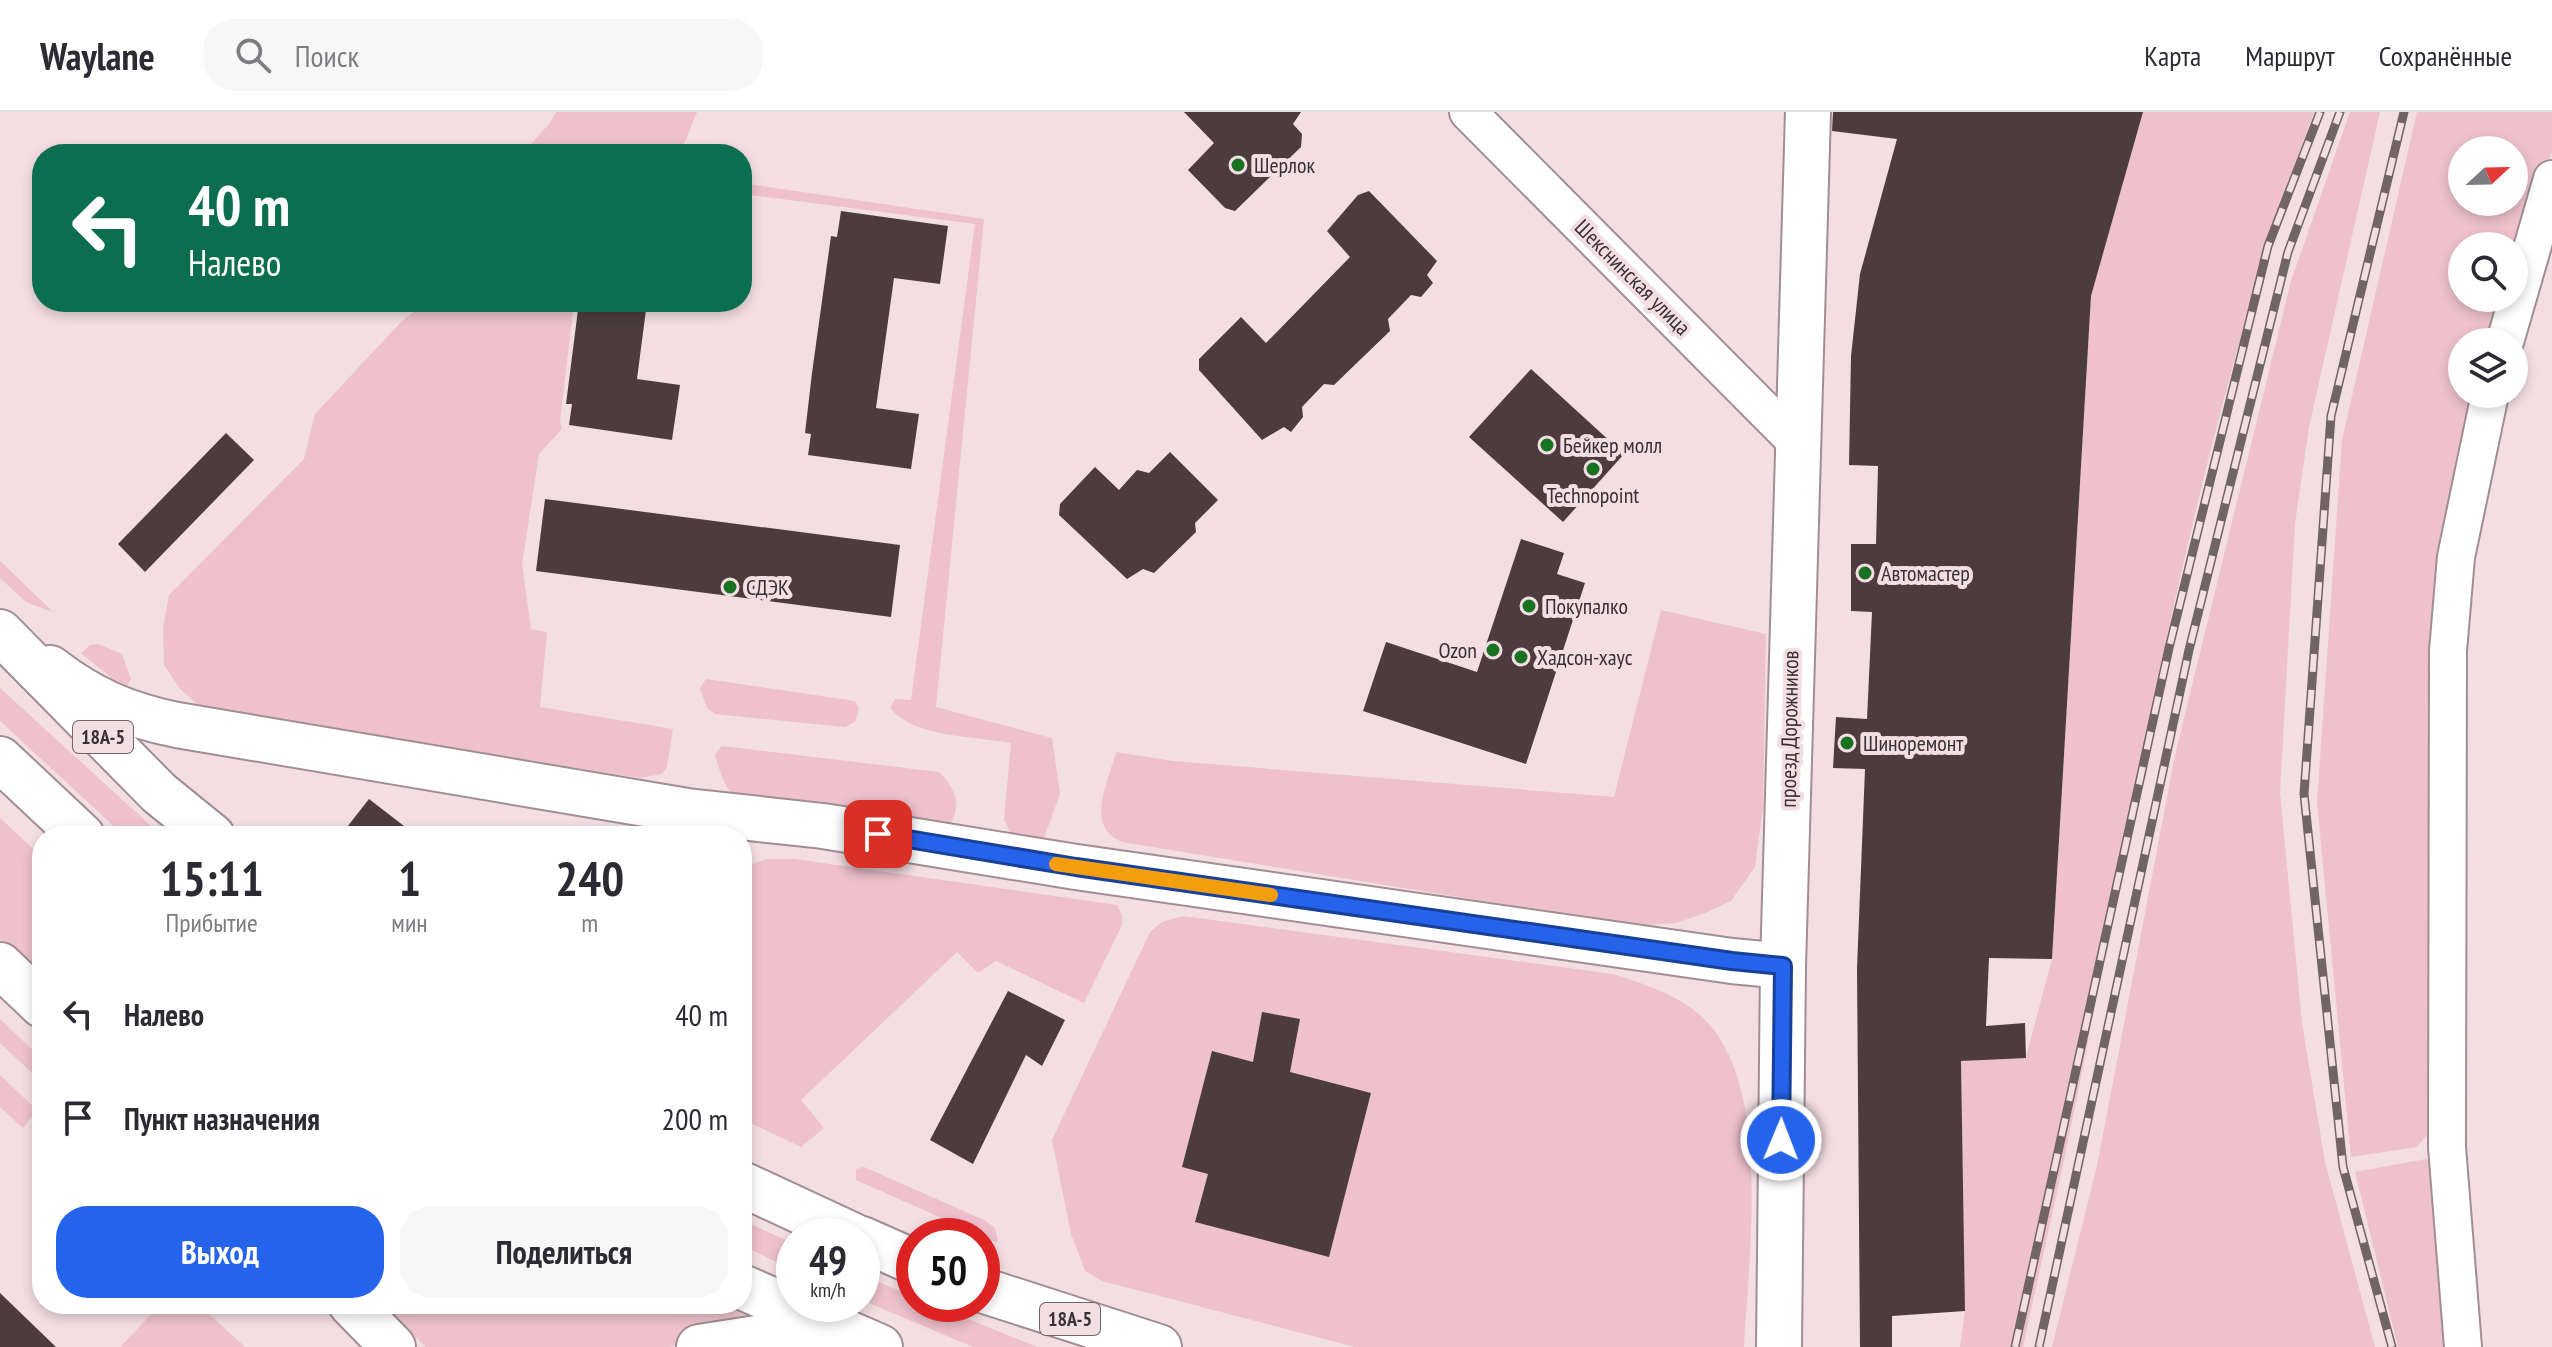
<!DOCTYPE html>
<html lang="ru">
<meta charset="utf-8">
<style>
body{margin:0;font-family:"PT Sans Narrow",sans-serif;background:#f7f7f7;color:#2b2b33;height:100vh;display:flex;flex-direction:column;font-size:30px;white-space:nowrap}
*{box-sizing:border-box;margin:0}
p{font-size:26px;color:#7c7c81}
.icon{flex:none;width:44px;height:44px;fill:none;stroke:currentColor;stroke-width:2;stroke-linecap:round;stroke-linejoin:round}
.map{position:relative;flex:1;overflow:hidden}
.details{position:absolute;left:32px;top:714px;width:720px;height:488px;display:flex;flex-direction:column;background:#fff;border-radius:32px;box-shadow:0 4px 12px #0003}
.details>*{flex:none}
.banner{position:absolute;left:32px;top:32px;width:720px;height:168px;border-radius:32px;box-shadow:0 4px 12px #0003;background:#0b6e4f;color:#fff;overflow:hidden}
.needle{width:52px;rotate:68deg}
.buttons{position:absolute;left:2448px;top:24px;display:grid;gap:16px}
.buttons a{display:grid;place-items:center;width:80px;height:80px;border-radius:50%;background:#fff;box-shadow:0 4px 12px #0003;font-size:40px}
.speed{position:absolute;left:776px;top:1106px;display:flex;gap:16px;font-size:40px;font-weight:700;text-align:center}
.speed>*{display:grid;place-content:center;width:104px;height:104px;border-radius:50%;background:#fff;box-shadow:0 4px 12px #0003;line-height:1}
.speed small{font-size:20px;font-weight:400}
.speed .limit{border:12px solid #d22;background:#fff;color:#111}
.pin{position:absolute;display:grid;place-items:center;width:68px;height:68px;color:#fff;margin:-34px;border-radius:16px;box-shadow:0 4px 12px #0006}
.me{position:absolute;width:88px;margin:-44px;rotate:1deg;stroke-linejoin:round;filter:drop-shadow(0 0 6px #0008)}
.turn{display:flex;align-items:center;gap:28px;height:168px;padding:0 24px;font-size:36px}
.turn .icon{width:104px;height:104px;stroke-width:2.5}
.turn b{display:block;font-size:56px;line-height:68px}
.eta{display:flex;justify-content:space-evenly;align-items:center;height:136px;text-align:center}
.eta b{font-size:48px;font-weight:700;line-height:56px}
.primary-button{display:flex;gap:16px;margin-top:auto;padding:16px 24px}
.primary-button a{flex:1;height:92px;border-radius:32px;background:#2563eb;color:#fff;font-size:32px;font-weight:700;line-height:92px;text-align:center}
.primary-button a+a{background:#f7f7f7;color:#2b2b33}
ul{padding:0;list-style:none}
li{display:flex;align-items:center;gap:24px;height:104px;padding:0 24px}
li div{flex:1}
li b{display:block;font-size:30px}
li em{font-style:normal}
header{display:flex;align-items:center;gap:48px;box-sizing:border-box;height:112px;padding:0 40px;background:#fff;border-bottom:2px solid #e1e1e2}
header strong{font-size:38px}
nav{display:flex;gap:44px;margin-inline-start:auto;font-size:28px}
.search{width:560px;height:72px;background:#f7f7f7;display:flex;align-items:center;gap:20px;box-sizing:border-box;padding:0 28px;border-radius:32px;color:#7c7c81;font-size:30px}
.map>svg:first-child{display:block}
</style>
<header>
<strong>Waylane</strong>
<div class="search"><svg class="icon" aria-label="search" viewBox="0 0 24 24"><circle cx="10" cy="10" r="6"/><path d="M15 15l6 6"/></svg>Поиск</div>
<nav><a>Карта</a><a>Маршрут</a><a>Сохранённые</a></nav>
</header>
<div class="map">
<svg width="2552" height="1235" viewBox="0 0 2552 1235">
<rect width="100%" height="100%" fill="#f3dee3"/>
<g fill="#eec1cd" fill-rule="evenodd">
<polygon points="556,0 697,0 680,42 522,42 550,11"/>
<path d="M2143,0H2314C2204,299 2146,617 2088,929C2069,1031 2045,1133 2023,1235H1960L1965,1199L1961,949L2026,945L2052,847L2091,184Z"/>
<polygon points="2350,0 2380,0 2309,315 2295,411 2280,681 2302,911 2325,1050 2375,1235 2052,1235 2097,1054 2175,643 2291,169"/>
<path d="M2417,0H2552V38L2503,230H2462V282H2490L2430,763L2429,927L2437,1010L2417,1035L2351,1045L2317,691L2342,328ZM2462,38H2514V90H2462ZM2462,134H2514V186H2462Z"/>
<path d="M742,71L984,107L936,595L1052,626L1060,682L1044,726L1011,721L1004,708L1011,631C974,624 915,626 890,596L895,587L911,588L975,112L742,82Z"/>
<polygon points="426,190 574,190 560,309 562,317 539,342 522,452 531,517 547,520 540,595 673,617 667,655 662,662 640,666 203,597 181,578 164,553 163,516 169,483 304,347 315,302 402,209"/>
<polygon points="0,449 53,500 26,490 0,466"/>
<path d="M1661,498L1766,522L1763,695L1755,755L1731,789L1705,801L1676,811L1636,814L1122,730C1084,714 1108,671 1116,640L1173,649L1614,685Z"/>
<polygon points="98,532 122,542 131,567 125,577 81,541 90,533"/>
<polygon points="706,567 855,589 859,597 855,610 845,615 715,602 707,596 700,576"/>
<polygon points="0,576 162,724 125,724 118,718 0,609"/>
<path d="M722,634L939,660C955,676 962,692 950,712L940,715L736,686C724,675 719,658 715,642Z"/>
<polygon points="0,706 42,745 42,866 0,827"/>
<polygon points="768,747 795,747 1117,793 1122,803 1122,813 1084,891 996,849 978,861 957,840 801,988 824,1016 801,1035 742,1007 742,755"/>
<path d="M1183,804L1613,862C1642,871 1678,883 1701,904C1774,969 1748,1146 1744,1235H1355L1102,1169L1085,1159L1071,1122L1052,1028L1150,820L1162,810Z"/>
<polygon points="0,907 42,947 42,970 0,931"/>
<polygon points="0,963 37,998 23,1016 0,995"/>
<polygon points="2426,1047 2436,1057 2452,1235 2398,1235 2355,1060"/>
<polygon points="864,1055 984,1108 995,1116 998,1131 856,1068 856,1057"/>
<polygon points="742,1108 794,1132 794,1159 742,1133"/>
<polygon points="862,1163 914,1185 914,1192 931,1192 1037,1235 973,1235 862,1188"/>
<polygon points="161,1192 198,1192 245,1235 120,1235"/>
<polygon points="381,1192 720,1192 752,1205 721,1210 671,1235 426,1235"/>
</g>
<g fill="#4c3c40">
<polygon points="1184,0 1301,0 1293,12 1302,22 1301,35 1235,99 1225,96 1188,58 1214,31"/>
<polygon points="1833,0 2143,0 2091,184 2052,847 1989,846 1986,914 2025,911 2026,946 1961,949 1965,1199 1892,1204 1892,1235 1860,1235 1857,856 1865,657 1833,656 1836,605 1867,607 1872,500 1851,499 1851,432 1876,432 1878,354 1849,353 1851,244 1860,162 1897,27 1832,19"/>
<polygon points="1369,79 1437,149 1427,163 1433,171 1421,185 1411,183 1388,207 1390,219 1334,273 1324,272 1302,295 1303,305 1291,320 1284,315 1262,328 1199,258 1199,247 1241,205 1266,231 1350,145 1327,119 1358,83"/>
<polygon points="841,99 948,114 940,172 894,166 876,296 919,302 911,357 808,343 811,322 805,321 812,261 831,124 837,125"/>
<polygon points="579,190 647,190 637,267 680,273 672,328 569,313 572,292 566,292"/>
<polygon points="1531,257 1624,342 1563,410 1469,325"/>
<polygon points="226,321 254,348 145,460 118,432"/>
<polygon points="1170,340 1218,388 1195,411 1196,420 1154,461 1143,457 1127,467 1059,403 1060,392 1095,355 1119,378 1137,358 1149,361"/>
<polygon points="545,387 900,433 891,505 536,459"/>
<polygon points="1521,427 1564,441 1557,462 1585,471 1526,652 1363,599 1386,530 1477,560"/>
<polygon points="369,687 417,724 340,724"/>
<polygon points="1008,879 1065,908 1042,954 1026,943 973,1052 930,1028"/>
<polygon points="1262,900 1300,907 1290,960 1371,981 1329,1145 1195,1110 1208,1062 1182,1055 1212,939 1253,950"/>
<polygon points="0,1181 56,1235 0,1235"/>
</g>
<g fill="none" stroke-linecap="round" stroke-linejoin="round">
<g stroke="#a18e93" stroke-width="40">
<g id="street">
<polyline points="1468,0 1797,331"/>
<polyline points="2505,230 2552,67"/>
<polyline points="2463,1235 2447,1035 2448,539 2456,445 2490,282"/>
</g>
</g>
<g stroke="#a18e93" stroke-width="48">
<g id="secondary">
<path d="M50,556C90,587 127,603 177,613L687,699L823,714L1076,755L1732,849L1783,854"/>
<polyline points="0,853 42,893"/>
<polyline points="351,1192 393,1235"/>
<polyline points="699,1235 757,1226 812,1235"/>
<polyline points="1779,1235 1783,854 1808,0"/>
</g>
</g>
<g stroke="#a18e93" stroke-width="48">
<g id="highway">
<polyline points="0,520 159,681 212,724"/>
<polyline points="0,647 82,724"/>
<polyline points="742,1072 854,1124"/>
<polyline points="862,1127 914,1150"/>
<polyline points="742,1175 880,1235"/>
<polyline points="982,1178 1159,1235"/>
</g>
</g>
<use href="#street" stroke="#fff" stroke-width="36"/>
<use href="#secondary" stroke="#fff" stroke-width="44"/>
<use href="#highway" stroke="#fff" stroke-width="44"/>
<g stroke="#706467" stroke-width="9">
<g id="rail">
<polyline points="2015,1235 2169,536 2268,134 2320,0"/>
<polyline points="2039,1235 2189,538 2288,140 2340,0"/>
<polyline points="2392,1235 2343,1055 2304,682 2331,304 2404,0"/>
</g>
</g>
<use href="#rail" stroke="#f3dee3" stroke-width="6" stroke-dasharray="18" stroke-linecap="butt"/>
</g>
<g fill="none" stroke-linecap="round" stroke-linejoin="round">
<g stroke="#184099" stroke-width="20">
<polyline id="route" points="878,722 1076,755 1732,849 1783,854 1781,1028"/>
</g>
<use href="#route" stroke="#2563eb" stroke-width="14"/>
<polyline stroke="#f59e0b" stroke-width="14" points="1056,752 1271,783"/>
</g>
<g fill="#177321" stroke="#f3dee3" stroke-width="3">
<circle cx="1238" cy="53" r="8"/>
<circle cx="1547" cy="333" r="8"/>
<circle cx="1593" cy="357" r="8"/>
<circle cx="1865" cy="461" r="8"/>
<circle cx="730" cy="475" r="8"/>
<circle cx="1529" cy="494" r="8"/>
<circle cx="1493" cy="538" r="8"/>
<circle cx="1521" cy="545" r="8"/>
<circle cx="1847" cy="631" r="8"/>
</g>
<g text-anchor="middle" stroke-width="8" stroke-linejoin="round" paint-order="stroke">
<g fill="#f3dee3" stroke="#706467" stroke-width="2">
<rect x="73" y="609" width="60" height="32" rx="6"/>
<rect x="1040" y="1191" width="60" height="32" rx="6"/>
</g>
<g font-size="20" font-weight="bold" fill="#383032">
<text x="103" y="632">18А-5</text>
<text x="1070" y="1214">18А-5</text>
</g>
<g font-size="22" fill="#383032" stroke="#f3dee3" text-anchor="start">
<text x="1254" y="61">Шерлок</text>
<text x="1563" y="341">Бейкер молл</text>
<text x="1593" y="391" text-anchor="middle">Technopoint</text>
<text x="1881" y="469">Автомастер</text>
<text x="746" y="483">СДЭК</text>
<text x="1545" y="502">Покупалко</text>
<text x="1477" y="546" text-anchor="end">Ozon</text>
<text x="1537" y="553">Хадсон-хаус</text>
<text x="1863" y="639">Шиноремонт</text>
</g>
<g font-size="22" fill="#383032" stroke="#f3dee3">
<text transform="translate(1633 165) rotate(45)" y="8">Шекснинская улица</text>
<text transform="translate(1789 617) rotate(-89)" y="8">проезд Дорожников</text>
</g>
</g>
</svg>
<div class="buttons">
<a><svg class="needle" viewBox="-14 -14 28 28"><path d="M0-13l5 13h-10z" fill="#e53935"/><path d="M0 13l5-13h-10z" fill="#7c7c81"/></svg></a>
<a><svg class="icon" aria-label="search" viewBox="0 0 24 24"><circle cx="10" cy="10" r="6"/><path d="M15 15l6 6"/></svg></a>
<a><svg class="icon" aria-label="layers" viewBox="0 0 24 24"><path d="M12 4l9 5-9 5-9-5zM3 14l9 5 9-5"/></svg></a>
</div>
<div class="speed"><div>49<small>km/h</small></div><div class="limit">50</div></div>
<div class="pin" style="left:878px;top:722px;background:#d93025"><svg class="icon" aria-label="arrive" viewBox="0 0 24 24"><path d="M6 21V4h12l-3 4 3 4H6"/></svg></div>
<svg class="me" style="left:1781px;top:1028px" viewBox="-20 -20 40 40"><circle r="17" fill="#2563eb" stroke="#fff" stroke-width="3"/><path d="M0-11L8 9 0 5-8 9z" fill="#fff"/></svg>
<div class="banner">
<div class="turn"><svg class="icon" aria-label="left" viewBox="0 0 24 24"><path d="M17 20v-9H6M10 6l-5 5 5 5"/></svg><div><b>40 m</b>Налево</div></div>
</div>
<section class="details">
<div class="eta">
<div><b>15:11</b><p>Прибытие</p></div>
<div><b>1</b><p>мин</p></div>
<div><b>240</b><p>m</p></div>
</div>
<ul>
<li><svg class="icon" aria-label="left" viewBox="0 0 24 24"><path d="M17 20v-9H6M10 6l-5 5 5 5"/></svg><div><b>Налево</b></div><em>40 m</em></li>
<li><svg class="icon" aria-label="arrive" viewBox="0 0 24 24"><path d="M6 21V4h12l-3 4 3 4H6"/></svg><div><b>Пункт назначения</b></div><em>200 m</em></li>
</ul>
<div class="primary-button"><a>Выход</a><a>Поделиться</a></div>
</section>
</div>
